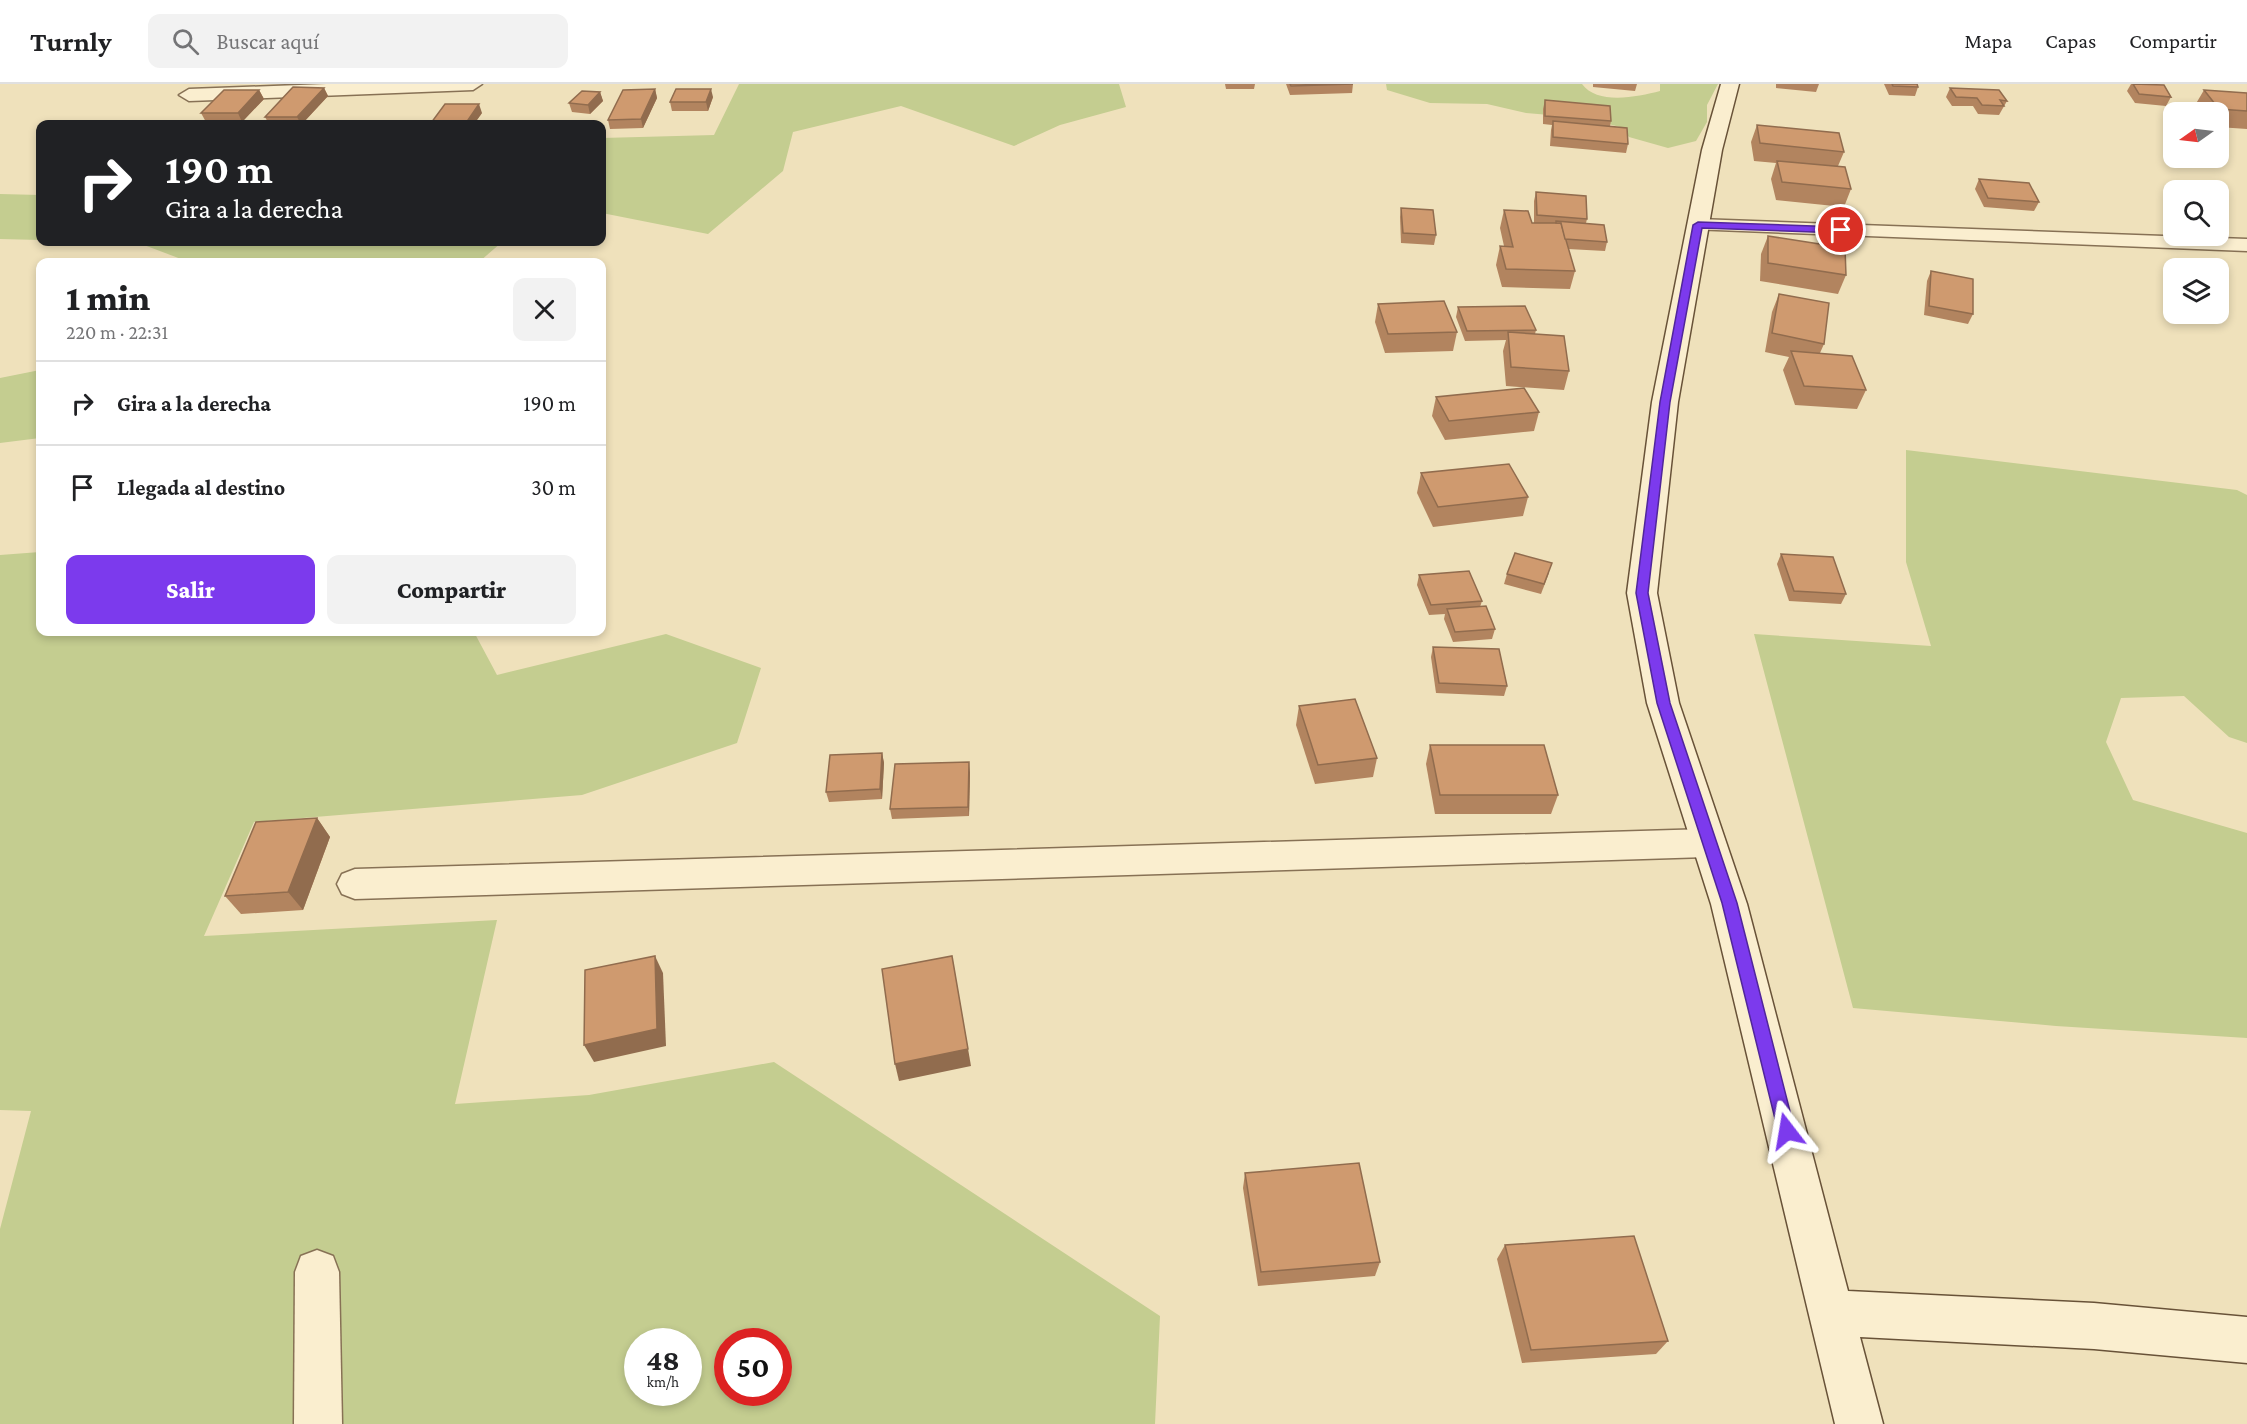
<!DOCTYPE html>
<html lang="es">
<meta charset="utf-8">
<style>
body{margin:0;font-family:"Crimson Pro",serif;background:#f2f2f2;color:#202124;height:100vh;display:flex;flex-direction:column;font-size:22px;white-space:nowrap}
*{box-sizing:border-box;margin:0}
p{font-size:20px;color:#757577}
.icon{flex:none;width:33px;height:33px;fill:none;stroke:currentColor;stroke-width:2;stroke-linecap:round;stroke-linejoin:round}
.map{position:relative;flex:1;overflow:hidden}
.side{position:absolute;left:36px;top:174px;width:570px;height:378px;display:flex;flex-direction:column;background:#fff;border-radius:12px;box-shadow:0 3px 9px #0003}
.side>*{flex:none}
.hud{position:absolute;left:36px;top:36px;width:570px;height:126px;border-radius:12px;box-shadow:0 3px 9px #0003;background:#202124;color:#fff;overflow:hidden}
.needle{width:39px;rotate:256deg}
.buttons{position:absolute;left:2163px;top:18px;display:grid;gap:12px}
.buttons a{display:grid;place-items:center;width:66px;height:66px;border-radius:12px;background:#fff;box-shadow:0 3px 9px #0003;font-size:30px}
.speed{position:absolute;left:624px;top:1244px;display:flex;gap:12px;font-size:30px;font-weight:700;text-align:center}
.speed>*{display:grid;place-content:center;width:78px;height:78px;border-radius:50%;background:#fff;box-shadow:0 3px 9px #0003;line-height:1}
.speed small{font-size:15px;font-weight:400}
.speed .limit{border:9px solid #d22;background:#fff;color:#111}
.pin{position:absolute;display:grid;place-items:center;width:51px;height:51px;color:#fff;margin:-26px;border:3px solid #fff;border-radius:50%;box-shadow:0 2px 6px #0007}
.me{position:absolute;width:66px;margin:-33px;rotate:346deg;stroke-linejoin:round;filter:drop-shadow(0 0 4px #0008)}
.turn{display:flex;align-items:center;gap:21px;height:126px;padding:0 30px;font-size:27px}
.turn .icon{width:78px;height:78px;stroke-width:2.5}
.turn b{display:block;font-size:42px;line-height:51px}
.round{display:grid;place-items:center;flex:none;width:63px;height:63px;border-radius:12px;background:#f2f2f2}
.head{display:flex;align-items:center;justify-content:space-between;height:102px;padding:0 30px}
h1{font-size:36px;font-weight:800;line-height:45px}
.action{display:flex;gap:12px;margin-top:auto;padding:12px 30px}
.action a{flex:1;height:69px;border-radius:12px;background:#7c3aed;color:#fff;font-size:24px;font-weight:800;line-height:69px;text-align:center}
.action a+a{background:#f2f2f2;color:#202124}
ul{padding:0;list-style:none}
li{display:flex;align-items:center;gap:18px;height:84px;padding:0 30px;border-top:2px solid #e0e0e0}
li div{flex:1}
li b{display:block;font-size:22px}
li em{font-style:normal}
header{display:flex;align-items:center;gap:36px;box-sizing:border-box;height:84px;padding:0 30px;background:#fff;border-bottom:2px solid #e0e0e0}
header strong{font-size:28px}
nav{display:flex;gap:33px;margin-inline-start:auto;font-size:21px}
.search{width:420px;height:54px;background:#f2f2f2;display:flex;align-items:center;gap:15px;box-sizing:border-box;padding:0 21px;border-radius:12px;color:#757577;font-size:22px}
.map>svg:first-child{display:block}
</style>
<header>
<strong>Turnly</strong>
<div class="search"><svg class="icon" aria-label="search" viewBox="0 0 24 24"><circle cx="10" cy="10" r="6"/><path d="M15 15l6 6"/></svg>Buscar aquí</div>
<nav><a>Mapa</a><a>Capas</a><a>Compartir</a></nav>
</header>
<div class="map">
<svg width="2247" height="1340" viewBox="0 0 2247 1340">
<rect width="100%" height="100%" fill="#efe1bb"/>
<g fill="#c4cd90" fill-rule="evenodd">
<polygon points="739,0 1119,0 1126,23 1060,41 1014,62 901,22 793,48 783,87 708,150 602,129 602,54 714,51"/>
<path d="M1386,0H1582C1597,21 1637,13 1660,7V0H1718L1707,21V38L1696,57L1668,64L1629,53L1620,43L1585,34L1526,29L1487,20L1430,19L1387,6Z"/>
<polygon points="0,110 40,111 40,156 0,155"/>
<polygon points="136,158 502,158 479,178 189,178"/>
<polygon points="40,286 40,354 0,359 0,294"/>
<polygon points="1906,366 2237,406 2247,411 2247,659 2229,653 2184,612 2121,614 2106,658 2133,716 2247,749 2247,954 2056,942 1853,924 1754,550 1931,562 1906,478"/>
<path d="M40,468V548H474L497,591L666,550L761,584L737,659L582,711L254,738L204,852L497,836L455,1020L589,1011L774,978L1160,1232L1155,1340H0V1145L31,1027L0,1026V471ZM638,1257H688V1308H638ZM728,1257H778V1308H728Z"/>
</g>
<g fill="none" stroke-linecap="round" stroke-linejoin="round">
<g stroke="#877155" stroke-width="3">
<polygon id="lane" points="1698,135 2247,155 2247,167 1691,145 1688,141 1691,137"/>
</g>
<g stroke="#877155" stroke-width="3">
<g id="street">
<polygon points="326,0 482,0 473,6 189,17 179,11 189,5"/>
<polygon points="1707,745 1719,749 1724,759 1719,769 1707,773 355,815 342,810 337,800 342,790 355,785"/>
<polygon points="317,1166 333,1172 339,1188 342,1340 294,1340 295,1188 301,1172"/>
</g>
</g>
<g stroke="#685238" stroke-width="3">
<polygon id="secondary" points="1721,0 1739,0 1722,66 1678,318 1657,509 1679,619 1747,820 1848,1207 2094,1219 2247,1233 2247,1279 2094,1265 1860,1253 1883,1340 1835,1340 1711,820 1647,619 1627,509 1652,318 1702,66"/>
</g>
<use href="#lane" fill="#faeecf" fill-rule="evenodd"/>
<use href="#street" fill="#faeecf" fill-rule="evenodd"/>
<use href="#secondary" fill="#faeecf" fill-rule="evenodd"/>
</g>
<g fill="#b2845f">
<polygon points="1225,0 1255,0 1254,5 1226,5"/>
<polygon points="1286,0 1353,0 1352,9 1290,11"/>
<polygon points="1593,0 1637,0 1635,7 1593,3"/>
<polygon points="1776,0 1819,0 1816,8 1776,4"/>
<polygon points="1884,0 1917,0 1918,3 1915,12 1889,11"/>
<polygon points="2131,0 2152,0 2171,13 2166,22 2135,19 2127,7"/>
<polygon points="324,4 328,12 302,40 269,40 265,33"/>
<polygon points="1950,4 2007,17 1999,31 1978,30 1973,22 1952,22 1946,13"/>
<polygon points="655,5 657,14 643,44 610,45 608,36"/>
<polygon points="259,6 264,15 242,38 206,38 201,29"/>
<polygon points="2204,6 2247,9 2247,45 2218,43 2218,28 2198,28 2194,23"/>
<polygon points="600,8 603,17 590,30 572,28 569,19"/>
<polygon points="713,13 708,27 672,27 670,18"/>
<polygon points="1545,16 1611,37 1610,42 1628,60 1626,69 1550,62 1551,46 1552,41 1543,40 1543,25"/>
<polygon points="482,29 474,40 432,40 431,39"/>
<polygon points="1757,41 1844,68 1838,82 1851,105 1844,123 1776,116 1771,95 1776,79 1754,77 1751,58"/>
<polygon points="1979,95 2039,118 2034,127 1984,123 1975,105"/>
<polygon points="1536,108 1587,135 1586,139 1607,158 1605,167 1568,165 1575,187 1570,205 1502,203 1496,181 1500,162 1504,162 1500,144 1504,126 1532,139 1534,139 1534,117"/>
<polygon points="1401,124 1436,151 1434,161 1401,159 1400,133"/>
<polygon points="1768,152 1846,191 1838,210 1760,197 1761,170"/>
<polygon points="1931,187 1973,230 1968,240 1924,231 1927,197"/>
<polygon points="1779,210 1824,260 1820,269 1866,306 1857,325 1795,321 1783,286 1789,273 1765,268 1772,228"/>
<polygon points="1378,220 1457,248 1453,267 1385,269 1375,238"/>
<polygon points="1458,223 1536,246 1535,250 1569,287 1564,306 1506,302 1503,267 1506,256 1465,257 1456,233"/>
<polygon points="1436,313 1539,328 1534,347 1445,356 1432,332"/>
<polygon points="1421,389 1528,413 1523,432 1433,443 1417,409"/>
<polygon points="1781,470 1846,510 1841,520 1789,517 1777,480"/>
<polygon points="1549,489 1541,510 1504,500 1507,490"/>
<polygon points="1419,491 1482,517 1480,523 1495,545 1492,555 1453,558 1444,535 1445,530 1429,531 1417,501"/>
<polygon points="1433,563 1507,602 1504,612 1436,609 1431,573"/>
<polygon points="1299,622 1377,674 1373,693 1315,700 1296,641"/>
<polygon points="1430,661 1558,711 1551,730 1435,730 1426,680"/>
<polygon points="882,669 884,679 882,715 829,718 826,708"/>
<polygon points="970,688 969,732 892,735 890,725"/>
<polygon points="317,734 330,753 303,826 241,830 225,812"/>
<polygon points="1245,1089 1380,1178 1375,1192 1258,1202 1243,1104"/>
<polygon points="1505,1161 1668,1257 1656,1270 1522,1279 1497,1175"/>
</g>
<g fill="#916c4e">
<polygon points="324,4 328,12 302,40 301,40 297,33"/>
<polygon points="655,5 657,14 643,44 641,35"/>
<polygon points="711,5 713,13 708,27 706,18"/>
<polygon points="259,6 264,15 242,38 238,29"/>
<polygon points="600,8 603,17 590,30 588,21"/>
<polygon points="479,20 482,29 474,40 467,40 466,39"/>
<polygon points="882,669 884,679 882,715 880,705"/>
<polygon points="969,678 970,688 969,732 968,723"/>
<polygon points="317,734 330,753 303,826 288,808"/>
<polygon points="655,872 663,889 666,962 594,978 584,961"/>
<polygon points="952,872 971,982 899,997 895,980"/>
</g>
<g fill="#cf9a6f" stroke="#916c4e" stroke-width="1.5">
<polygon points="1290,0 1353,0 1291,2"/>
<polygon points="1892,0 1917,0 1918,3 1893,2"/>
<polygon points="2133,0 2164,1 2171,13 2139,10"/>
<polygon points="293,3 324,4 297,33 265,33"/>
<polygon points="1950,4 1999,6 2007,17 2000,16 2004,22 1982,21 1977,14 1956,13"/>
<polygon points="655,5 641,35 608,36 623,6"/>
<polygon points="676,5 711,5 706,18 670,18"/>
<polygon points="224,6 259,6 238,29 201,29"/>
<polygon points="2204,6 2247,9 2247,27 2219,25"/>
<polygon points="582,7 600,8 588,21 569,19"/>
<polygon points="1545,16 1610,22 1611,37 1545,32"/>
<polygon points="445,20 479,20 466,39 431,39"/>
<polygon points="1553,37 1627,44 1628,60 1553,53"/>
<polygon points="1757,41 1839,49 1844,68 1760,59"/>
<polygon points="1777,77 1845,83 1851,105 1782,98"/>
<polygon points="1979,95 2029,99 2039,118 1988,114"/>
<polygon points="1536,108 1586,112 1587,135 1537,131"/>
<polygon points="1401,124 1433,126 1436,151 1403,149"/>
<polygon points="1504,126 1528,127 1532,139 1561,139 1575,187 1506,185 1500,162 1513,163"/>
<polygon points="1556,137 1604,141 1607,158 1565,155 1561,139 1556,139"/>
<polygon points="1768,152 1845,164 1846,191 1768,179"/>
<polygon points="1931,187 1973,195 1973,230 1929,222"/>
<polygon points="1779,210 1829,219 1824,260 1772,249"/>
<polygon points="1444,217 1457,248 1388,250 1378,220"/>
<polygon points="1525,222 1536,246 1467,247 1458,223"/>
<polygon points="1508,248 1564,252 1569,287 1511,283"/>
<polygon points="1791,267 1852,272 1866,306 1804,302"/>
<polygon points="1524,304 1539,328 1449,337 1436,313"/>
<polygon points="1509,380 1528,413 1438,423 1421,389"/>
<polygon points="1515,469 1552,479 1544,500 1507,490"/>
<polygon points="1781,470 1833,473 1846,510 1794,507"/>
<polygon points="1469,487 1482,517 1431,521 1419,491"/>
<polygon points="1486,522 1495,545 1455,548 1447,525"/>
<polygon points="1433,563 1499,565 1507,602 1439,599"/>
<polygon points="1355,615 1377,674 1318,681 1299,622"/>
<polygon points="1430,661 1544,661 1558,711 1440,711"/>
<polygon points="882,669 880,705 826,708 830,671"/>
<polygon points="969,678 968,723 890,725 895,680"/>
<polygon points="317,734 288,808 225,812 256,738"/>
<polygon points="655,872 657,945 584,961 585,886"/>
<polygon points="952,872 968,965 895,980 882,885"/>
<polygon points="1359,1079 1380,1178 1261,1188 1245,1089"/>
<polygon points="1634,1152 1668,1257 1531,1266 1505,1161"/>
</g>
<polygon fill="#7c3aed" stroke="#51269a" stroke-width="1.5" points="1698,138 1841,143 1846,146 1841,149 1702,144 1670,318 1648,509 1670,619 1737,819 1795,1047 1793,1052 1787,1055 1781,1052 1778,1047 1722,819 1657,619 1636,509 1660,318 1693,141"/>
</svg>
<div class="buttons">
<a><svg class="needle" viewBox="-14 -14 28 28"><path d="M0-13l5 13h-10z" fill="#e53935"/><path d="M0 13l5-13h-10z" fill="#757577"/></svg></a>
<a><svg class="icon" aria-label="search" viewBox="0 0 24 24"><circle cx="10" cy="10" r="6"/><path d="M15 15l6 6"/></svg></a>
<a><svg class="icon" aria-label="layers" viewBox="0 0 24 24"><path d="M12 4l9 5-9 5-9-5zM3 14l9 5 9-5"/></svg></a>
</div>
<div class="speed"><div>48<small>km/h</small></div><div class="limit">50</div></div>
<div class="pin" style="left:1841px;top:146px;background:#d93025"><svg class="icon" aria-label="arrive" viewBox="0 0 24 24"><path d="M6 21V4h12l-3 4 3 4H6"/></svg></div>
<svg class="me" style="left:1787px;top:1047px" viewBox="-20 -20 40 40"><path d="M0-17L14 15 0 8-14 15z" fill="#7c3aed" stroke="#fff" stroke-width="4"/></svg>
<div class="hud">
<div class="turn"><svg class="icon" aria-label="right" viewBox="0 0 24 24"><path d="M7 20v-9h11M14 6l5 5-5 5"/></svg><div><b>190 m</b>Gira a la derecha</div></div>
</div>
<section class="side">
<div class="head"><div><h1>1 min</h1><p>220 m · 22:31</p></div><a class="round"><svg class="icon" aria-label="close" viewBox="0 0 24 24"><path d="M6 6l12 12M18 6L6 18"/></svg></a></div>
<ul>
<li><svg class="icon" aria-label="right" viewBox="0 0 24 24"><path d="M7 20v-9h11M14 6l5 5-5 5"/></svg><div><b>Gira a la derecha</b></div><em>190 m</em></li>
<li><svg class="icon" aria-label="arrive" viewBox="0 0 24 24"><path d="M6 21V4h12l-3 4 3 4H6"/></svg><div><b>Llegada al destino</b></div><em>30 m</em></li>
</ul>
<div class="action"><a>Salir</a><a>Compartir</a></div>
</section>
</div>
